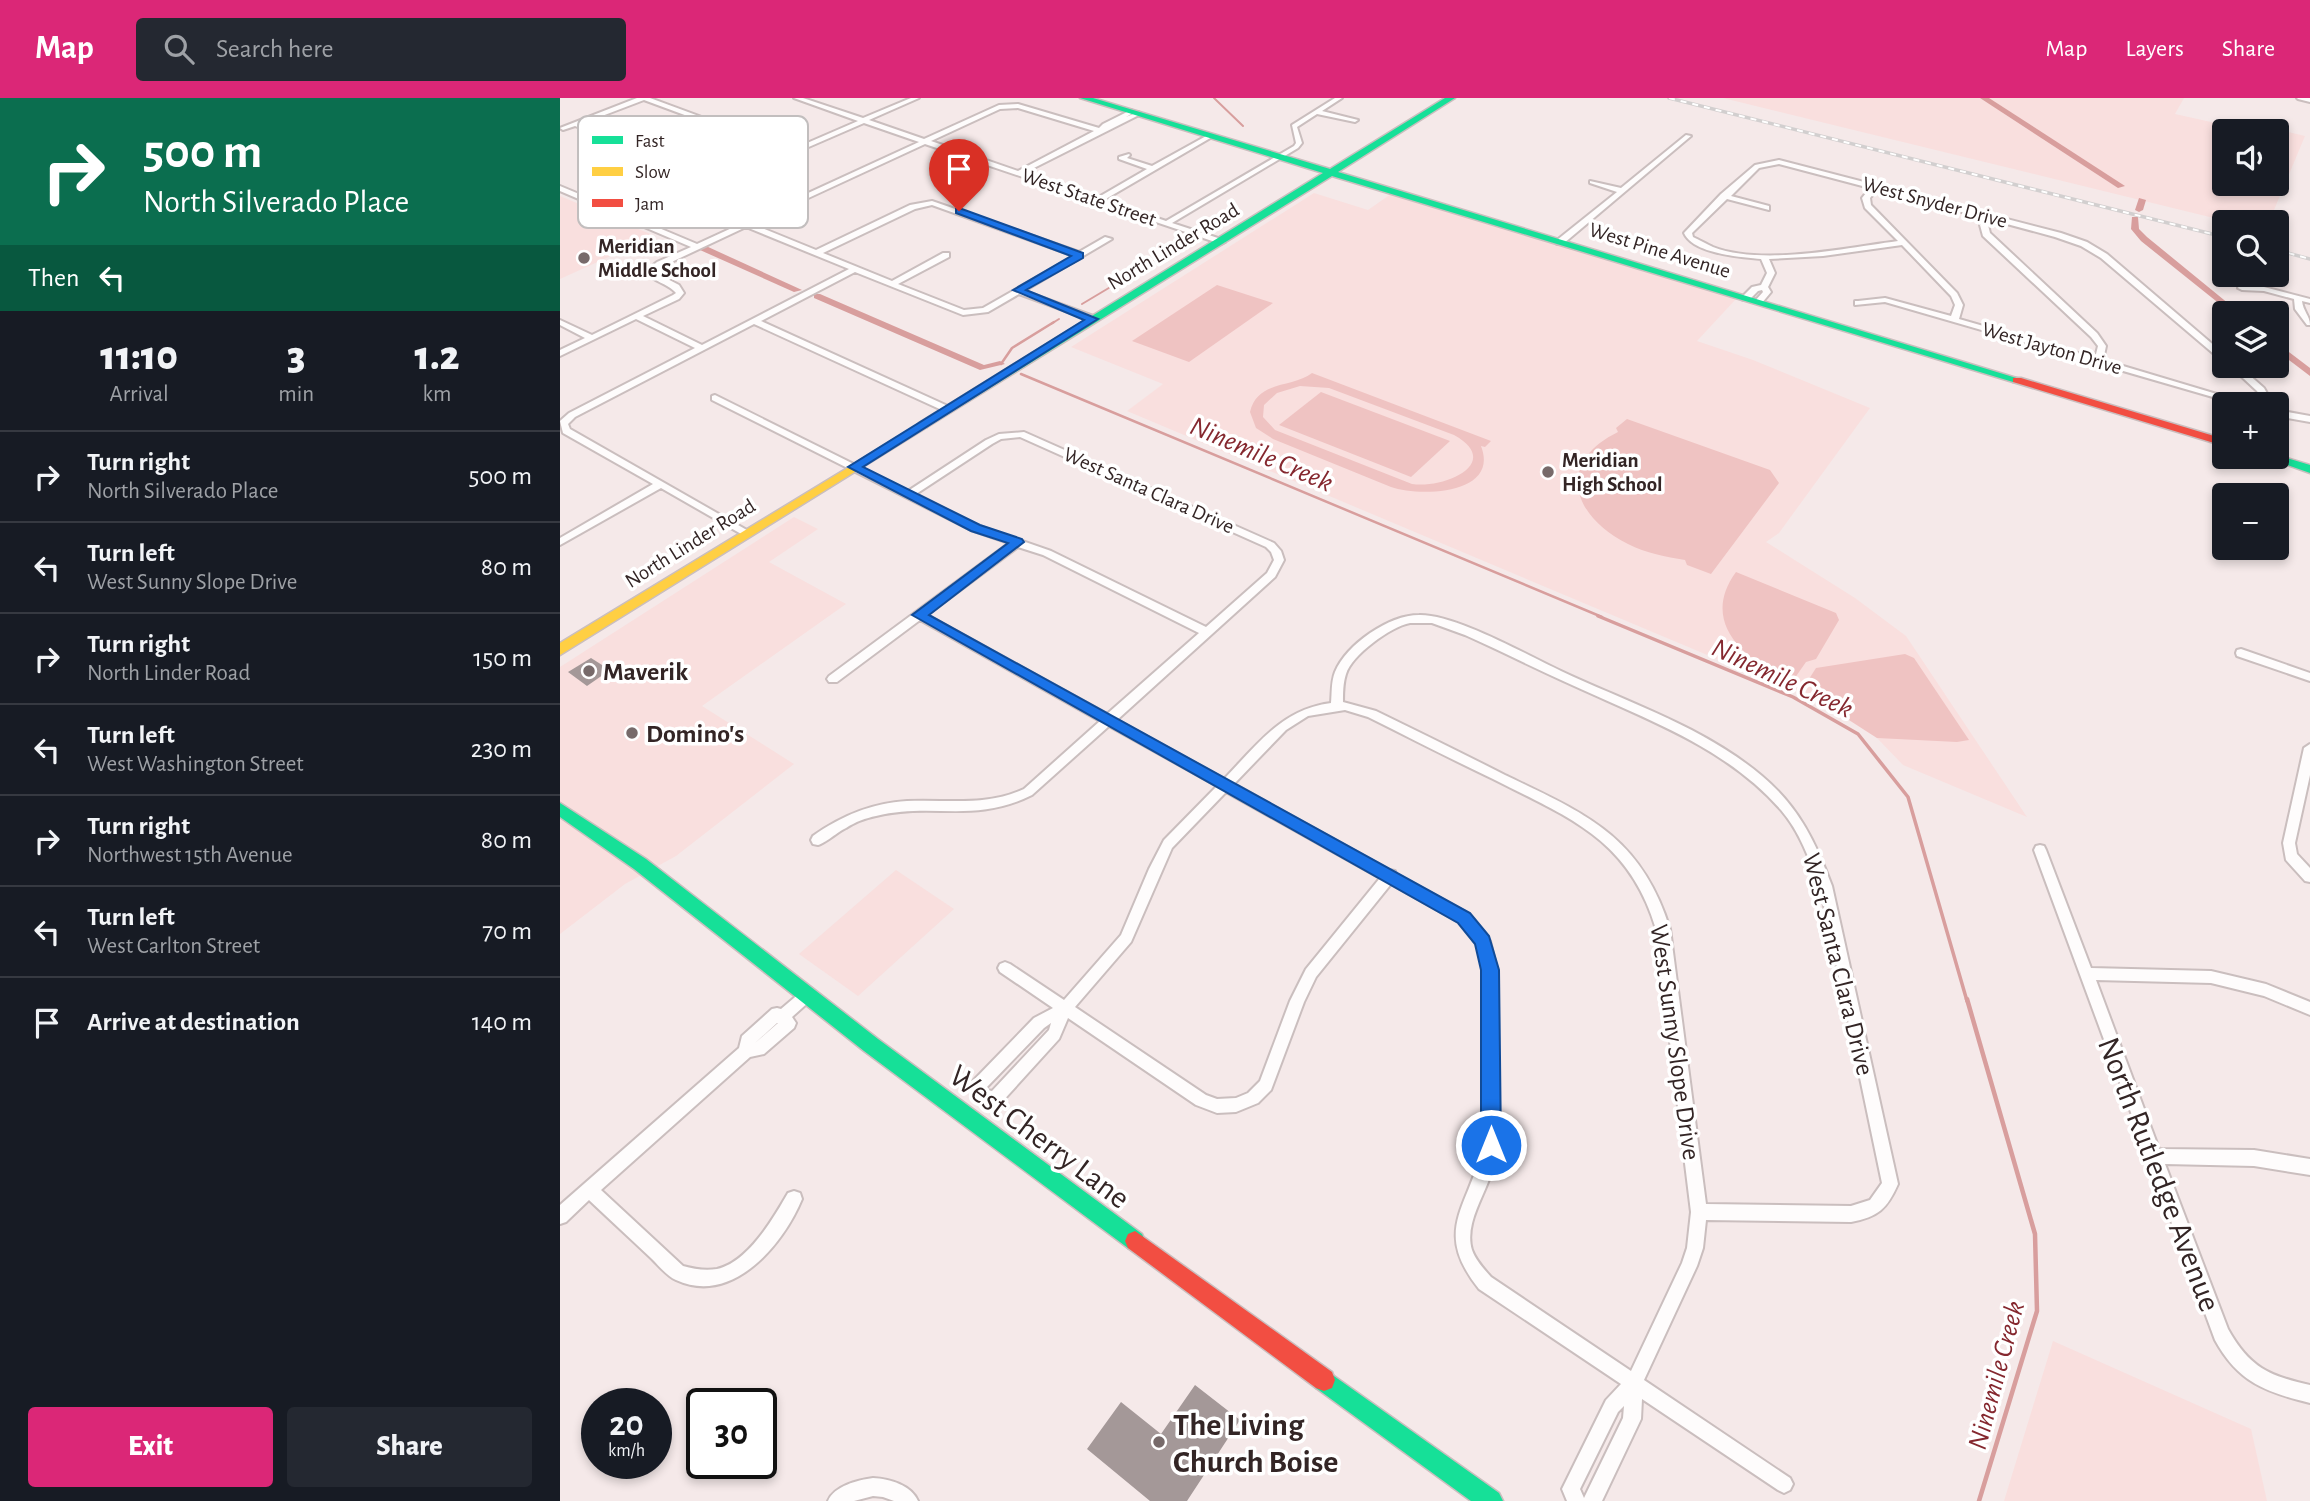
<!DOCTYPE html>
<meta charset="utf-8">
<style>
body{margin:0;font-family:"Alegreya Sans",sans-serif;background:#242831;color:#f1f3f6;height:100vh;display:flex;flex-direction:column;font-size:26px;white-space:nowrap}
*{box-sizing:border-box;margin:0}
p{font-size:23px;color:#9ea1a6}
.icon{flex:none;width:38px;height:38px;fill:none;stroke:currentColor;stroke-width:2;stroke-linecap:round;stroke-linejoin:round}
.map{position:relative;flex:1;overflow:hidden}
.panel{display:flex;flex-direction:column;background:#171b24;width:560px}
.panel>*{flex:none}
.banner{background:#0b6e4f;color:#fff;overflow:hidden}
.tools{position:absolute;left:1652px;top:21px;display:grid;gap:14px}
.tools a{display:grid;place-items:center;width:77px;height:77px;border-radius:7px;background:#171b24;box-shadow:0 4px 10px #0003;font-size:35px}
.speed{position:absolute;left:21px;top:1290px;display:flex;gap:14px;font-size:35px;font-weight:700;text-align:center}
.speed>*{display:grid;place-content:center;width:91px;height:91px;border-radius:50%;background:#171b24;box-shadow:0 4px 10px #0003;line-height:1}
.speed small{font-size:18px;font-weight:400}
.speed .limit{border:4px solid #111;border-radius:10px;background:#fff;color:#111}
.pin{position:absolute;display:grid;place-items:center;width:60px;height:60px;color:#fff;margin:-72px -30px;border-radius:50% 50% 50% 0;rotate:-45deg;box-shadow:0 0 7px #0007}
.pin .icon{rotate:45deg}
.me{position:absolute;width:77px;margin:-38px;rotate:0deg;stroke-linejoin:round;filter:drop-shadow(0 0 5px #0008)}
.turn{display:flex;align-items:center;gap:24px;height:147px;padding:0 28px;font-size:32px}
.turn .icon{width:91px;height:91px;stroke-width:2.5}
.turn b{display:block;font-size:49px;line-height:60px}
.then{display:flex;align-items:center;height:66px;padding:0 28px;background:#0003;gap:14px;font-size:26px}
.eta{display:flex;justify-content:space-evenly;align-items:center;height:119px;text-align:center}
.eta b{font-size:42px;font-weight:800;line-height:49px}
.action{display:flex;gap:14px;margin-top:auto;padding:14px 28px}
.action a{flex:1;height:80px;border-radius:7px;background:#db2777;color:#fff;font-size:28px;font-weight:800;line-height:80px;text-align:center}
.action a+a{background:#242831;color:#f1f3f6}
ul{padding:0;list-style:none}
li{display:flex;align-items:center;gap:21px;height:91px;padding:0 28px;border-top:2px solid #363941}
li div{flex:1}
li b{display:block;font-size:26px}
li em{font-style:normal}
header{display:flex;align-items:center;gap:42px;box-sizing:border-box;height:98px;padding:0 35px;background:#db2777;color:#fff}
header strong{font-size:33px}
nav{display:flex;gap:38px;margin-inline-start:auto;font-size:24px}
.search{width:490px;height:63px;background:#242831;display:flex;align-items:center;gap:18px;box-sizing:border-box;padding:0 24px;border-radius:7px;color:#9ea1a6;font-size:26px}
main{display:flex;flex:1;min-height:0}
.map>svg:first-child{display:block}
</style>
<header>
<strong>Map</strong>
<div class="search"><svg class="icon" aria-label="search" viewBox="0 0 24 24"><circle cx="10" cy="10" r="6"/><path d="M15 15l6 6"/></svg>Search here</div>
<nav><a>Map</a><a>Layers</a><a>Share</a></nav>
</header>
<main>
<section class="panel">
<div class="banner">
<div class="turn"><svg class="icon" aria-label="right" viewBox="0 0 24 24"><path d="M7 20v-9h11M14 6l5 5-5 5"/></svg><div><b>500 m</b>North Silverado Place</div></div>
<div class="then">Then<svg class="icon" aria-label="left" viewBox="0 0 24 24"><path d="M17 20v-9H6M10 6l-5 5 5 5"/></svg></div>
</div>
<div class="eta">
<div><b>11:10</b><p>Arrival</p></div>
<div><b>3</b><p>min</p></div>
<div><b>1.2</b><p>km</p></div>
</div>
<ul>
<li><svg class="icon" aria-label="right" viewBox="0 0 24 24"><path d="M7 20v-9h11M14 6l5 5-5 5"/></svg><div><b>Turn right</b><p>North Silverado Place</p></div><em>500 m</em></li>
<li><svg class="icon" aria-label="left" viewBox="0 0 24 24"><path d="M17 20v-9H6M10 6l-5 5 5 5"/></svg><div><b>Turn left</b><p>West Sunny Slope Drive</p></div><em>80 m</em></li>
<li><svg class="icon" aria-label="right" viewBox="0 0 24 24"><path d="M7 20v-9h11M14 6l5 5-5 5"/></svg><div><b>Turn right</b><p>North Linder Road</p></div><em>150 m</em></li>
<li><svg class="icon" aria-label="left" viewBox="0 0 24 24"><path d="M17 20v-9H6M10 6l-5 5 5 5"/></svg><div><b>Turn left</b><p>West Washington Street</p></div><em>230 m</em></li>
<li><svg class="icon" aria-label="right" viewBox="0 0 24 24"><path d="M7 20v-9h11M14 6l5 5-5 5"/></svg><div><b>Turn right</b><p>Northwest 15th Avenue</p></div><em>80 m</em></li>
<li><svg class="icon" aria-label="left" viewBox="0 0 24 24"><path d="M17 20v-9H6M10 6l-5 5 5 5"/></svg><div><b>Turn left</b><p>West Carlton Street</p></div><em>70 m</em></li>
<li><svg class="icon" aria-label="arrive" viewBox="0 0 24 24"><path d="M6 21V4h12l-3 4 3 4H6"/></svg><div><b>Arrive at destination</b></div><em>140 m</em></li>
</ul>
<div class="action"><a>Exit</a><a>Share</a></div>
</section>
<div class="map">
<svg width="1750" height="1403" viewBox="0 0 1750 1403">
<rect width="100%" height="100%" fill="#f5e9e9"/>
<g fill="#f9dfde" fill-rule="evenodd">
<path d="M1163,0H1624L1615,16L1687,32L1693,26L1745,38L1709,124H1670ZM1664,33H1717V86H1664Z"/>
<polygon points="754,95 808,112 831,96 1176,201 1137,243 1193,262 1310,310 1219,435 1206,444 1295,500 1346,538 1467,719 1343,667 1317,640 1264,606 567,313 603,286 511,249"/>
<polygon points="0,98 95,138 0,181"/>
<polygon points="234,419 258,431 209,464 286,506 142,608 234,666 116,758 65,786 0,836 0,569"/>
<polygon points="336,772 394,811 298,898 239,856"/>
<polygon points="1493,1243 1691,1331 1707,1403 1444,1403"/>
</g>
<g fill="#efc3c2" fill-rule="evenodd">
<polygon points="657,187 713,205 629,264 572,243"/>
<path d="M752,275L931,343L925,349L921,348C940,397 859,399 831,389L713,341L696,330L690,314C697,282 733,290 752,275ZM740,288L769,290L894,337C944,365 884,391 852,386L715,332L703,319L704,307L717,295Z"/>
<polygon points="761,294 890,343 851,379 719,327"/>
<path d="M1067,321L1210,372L1219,385L1151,476L1127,467L1125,462C1106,459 1086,455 1068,446C1012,418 995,365 1058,334L1056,330Z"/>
<path d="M1176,474L1276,515L1279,522L1256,561L1246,564L1232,584C1188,564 1138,526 1176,474Z"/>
<polygon points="1345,556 1354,560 1409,642 1397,644 1317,640 1264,606 1249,581 1256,570"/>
</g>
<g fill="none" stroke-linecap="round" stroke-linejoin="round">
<g stroke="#d89e9d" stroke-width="2">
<polyline points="654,0 683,28"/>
<polyline points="522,206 594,163 606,160"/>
<polyline points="491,226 499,221"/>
</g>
<g stroke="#d89e9d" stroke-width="2.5">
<polyline points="441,266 452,250 494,224"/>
<polyline points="461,276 1042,519"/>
</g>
<polyline stroke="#d89e9d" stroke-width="3.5" points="1038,518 1233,599 1298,636 1348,699 1407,903"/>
<polyline stroke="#d89e9d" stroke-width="4.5" points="1407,901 1475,1136 1477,1213 1419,1403"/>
<g fill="#d89e9d" fill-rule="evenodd">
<polygon points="1420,0 1429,0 1565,88 1558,90"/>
<polygon points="1579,100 1586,102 1583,112 1579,114 1575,112"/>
<polygon points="1572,119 1578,119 1579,131 1587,139 1680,215 1671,215 1581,143 1571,131"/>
<polygon points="140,148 146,148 242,192 234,194 140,152"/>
<polygon points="254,196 260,196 424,267 440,263 445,266 420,272 254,200"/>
<polygon points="1717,245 1750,270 1750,278 1717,253"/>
</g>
</g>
<g fill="#a49898">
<polygon points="31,560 50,572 27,588 8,574"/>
<polygon points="635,1287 680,1322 627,1403 590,1403 527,1351 561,1304 601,1336"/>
</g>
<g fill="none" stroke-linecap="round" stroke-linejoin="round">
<g stroke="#cabebe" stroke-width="4">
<g id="street">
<path d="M77,0H90L231,52L298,23L234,0H243L303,20L351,0H359L309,22L364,41L439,7L458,6L539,30L543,26L571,12L573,13V15L566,19L578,14L581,16L464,75L537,100L587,71L559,61V59L569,56L570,57L567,60L592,68L648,37H652V39L544,102L606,123L734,48L736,45L732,27L775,0H782L762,13L798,22L795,24L757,16L737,29L742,45L738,50L612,125L664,142L665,144L661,146L365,46L192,126L256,152L350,107L372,103L519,154L545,139L552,141L464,193L536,219L537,221L533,223L459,196L428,214L403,217L295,174L201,223L390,309V313H384L194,226L15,319L8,326L10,331L192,435L187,438L183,437L101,390L0,447V440L93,386L3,335L0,323L9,315L135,250L76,221L0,258V252L25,240L0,227V222L32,237L113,197L116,195C108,185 92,184 86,173L97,164L131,149L0,93V88L74,119L155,84L15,28L3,32L0,30ZM84,2L225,54L161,82L21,26ZM458,10L534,33L458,73L371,43L440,11ZM304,25L359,44L137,146L80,122ZM372,107L514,158L423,210L404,212L338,186L389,159V155H383L332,183L263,155L355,111ZM186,129L289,171L142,247L83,218L119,201L124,195L119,187L94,174L103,168Z"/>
<polygon points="1737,0 1750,0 1750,4 1738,1"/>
<polygon points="1126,37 1131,38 1003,146 997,146 997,142 1057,94 1030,85 1030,83 1061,90"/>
<path d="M1219,62L1501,135L1527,144L1547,156L1664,256V262H1661L1541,160L1521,148L1495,139L1432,122L1428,127L1430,135L1537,235L1546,248L1543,262L1690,306H1677L1325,204L1295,207V203H1298L1325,200L1391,218L1395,207L1391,198L1342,147L1263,158L1209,161L1215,175L1208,189L1211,194L1201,206L1194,204L1203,194L1202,192L1198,193L1189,202H1183V198L1192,189L1201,187L1207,175L1201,161C1181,159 1133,156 1124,135L1161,96L1195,67ZM1219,66L1310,90L1302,100L1305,110L1338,143C1285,150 1203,168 1153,149C1146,146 1140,142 1133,139L1132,135L1167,101L1209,112V108L1171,98L1199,70ZM1317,92L1425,120L1420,127L1423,138L1531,239L1538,248L1535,260L1399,221L1403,207L1397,195L1311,107L1310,100Z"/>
<path d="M1679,188L1704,189L1750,201V205L1742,203C1743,213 1750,218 1750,227H1747L1735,211L1734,201L1704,193L1682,192L1678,190Z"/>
<polygon points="1670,268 1679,268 1704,290 1713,306 1705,306 1697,293"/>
<path d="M155,297L348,393L426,342L439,336L464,334L714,445L721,453L724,462L715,479L557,622L664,681C697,647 722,611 771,605C772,595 771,584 775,574C787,546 829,517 859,517C895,516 967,557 1001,573C1069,605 1144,629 1202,678C1239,709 1256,745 1272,788L1338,1086C1327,1111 1318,1119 1291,1124L1146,1122L1143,1150L1137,1168L1084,1282L1230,1380L1233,1386L1230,1392L1224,1395L1218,1392L1082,1301L1081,1321L1042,1403H1007L1002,1391L1005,1385L1046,1302L1061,1286L919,1191C871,1131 910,1109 923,1047V872L917,845L899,824L831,786L756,879L744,904L711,992L698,1005L676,1014L657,1015L636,1007L508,920L499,941L440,1006L435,1008L416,1003L411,988L413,983L474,920L493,910L440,874L438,870L440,866L445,864L450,866L504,902L561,837L589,771L604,742L657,688L549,628L472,697C415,726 372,704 316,718C306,720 295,724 286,730C279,733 264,746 258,747C256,747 254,746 253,746L251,742L253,738C281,718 312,705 347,703C388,701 425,709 464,691L540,623L360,522L277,584H269L267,581L269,578L449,445L411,432L152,302V298ZM460,339L706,449L711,454L714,462L707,475L646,529L491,453L419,428L356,396L432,346L441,341ZM458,449L483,457L639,535L547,616L367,517ZM850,525H872L905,537C941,553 976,571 1012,587C1086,621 1166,649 1221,712C1240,734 1249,761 1260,788L1322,1085L1310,1102L1291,1108L1146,1106L1110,831C1081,738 1026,716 945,677C902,655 859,634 816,613L783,604C783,595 783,585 786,576C792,557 830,529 850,525ZM785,612L808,619C850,640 891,661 933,681C1010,720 1069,741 1096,831L1131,1114L1127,1150L1122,1165L1071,1273L931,1179C924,1171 916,1163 912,1152C905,1129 920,1105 928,1084C933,1072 936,1060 939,1047L937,872L930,843L909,816L836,776L835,773L829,772L674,686L726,632L748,618ZM666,694L820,780L746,871L730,903L700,983L688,995L676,1000L657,1001L646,997L515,909L571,844L612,750ZM491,925L489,932L432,993L427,992L426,990L484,930ZM1064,1308L1063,1320L1024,1400L1020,1391L1058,1314Z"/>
<polygon points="1717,312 1750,318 1750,324 1717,318"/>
<polygon points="1681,551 1750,575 1750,583 1677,558 1676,555 1677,552"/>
<polygon points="1750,646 1750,677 1735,745 1737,756 1750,770 1750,784 1745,783 1726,762 1723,745 1744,650"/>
<path d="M1480,747L1484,748L1486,752L1531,870L1651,873L1706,886L1750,904V917L1704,898L1651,885L1536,882L1599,1051L1694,1052L1750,1061V1077L1694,1068L1605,1066L1668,1231C1689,1269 1709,1278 1750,1287V1305C1705,1294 1678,1284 1655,1242L1474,752L1476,748Z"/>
<path d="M246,892L251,894L253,898L251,902L232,919L236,925L234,930L204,956L190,959L41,1092L123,1168C134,1171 145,1173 157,1171C188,1164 213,1121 228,1095L234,1093L240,1095L242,1101C223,1147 172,1208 116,1182C107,1178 99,1168 92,1161C71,1141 50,1122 29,1102L6,1124L0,1126V1107L179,950L182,938L212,911L217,910L221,911L241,894ZM217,925H218L195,945Z"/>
<path d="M313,1380C330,1381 351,1387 358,1403H334L323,1399L313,1398L294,1403H268C274,1388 298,1382 313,1380Z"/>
</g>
</g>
<g stroke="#cabebe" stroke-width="3">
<g id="fast">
<polygon points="520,0 533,0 770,71 885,0 895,0 778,74 1463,282 1453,284 772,78 367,329 359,329 359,325 763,75"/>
<polygon points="1717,357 1750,367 1750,375 1705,359"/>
<polygon points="0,705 86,761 318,941 582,1136 585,1143 582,1150 575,1153 568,1150 304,953 74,771 0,719"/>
<polygon points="764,1271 939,1395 943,1403 911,1403 756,1290 753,1282 756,1274"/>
</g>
</g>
<g stroke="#cabebe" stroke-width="3">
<polygon id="slow" points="363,324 367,325 367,329 0,557 0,545"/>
</g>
<g stroke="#cabebe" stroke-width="3">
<g id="jam">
<polygon points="1453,280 1461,280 1664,341 1664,348 1453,284"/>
<polygon points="575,1133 772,1274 775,1282 772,1290 764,1293 756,1290 568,1150 565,1143 568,1136"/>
</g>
</g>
<use href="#street" fill="#fefcfc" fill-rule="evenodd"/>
<use href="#fast" fill="#16e098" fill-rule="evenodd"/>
<use href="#slow" fill="#ffcf43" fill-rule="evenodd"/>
<use href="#jam" fill="#f24e42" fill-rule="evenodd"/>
<g stroke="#d2cfcf" stroke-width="3.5">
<g id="rail">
<polyline points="1109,0 1664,139"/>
<polyline points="1717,152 1750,161"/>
</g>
</g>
<use href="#rail" stroke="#fff" stroke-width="2" stroke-dasharray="6" stroke-linecap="butt"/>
</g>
<polygon fill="#1a73e8" stroke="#114b97" stroke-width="2" points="396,111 402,111 523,155 523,160 466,192 538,221 303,369 420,427 462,441 464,444 369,517 910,815 929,838 939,872 941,1047 938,1054 931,1057 924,1054 921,1047 921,872 915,846 898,825 352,517 448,445 411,433 288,369 524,222 453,192 511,158 396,115"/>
<g fill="#776a6a" stroke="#fff" stroke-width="2.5">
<circle cx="24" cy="160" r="7"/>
<circle cx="988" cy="374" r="7"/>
<circle cx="29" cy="573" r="7"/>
<circle cx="72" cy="635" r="7"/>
<circle cx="599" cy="1344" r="7"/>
</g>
<g text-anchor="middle" stroke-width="7" stroke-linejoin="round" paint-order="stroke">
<g font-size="21" fill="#332525" stroke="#fff">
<text transform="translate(529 99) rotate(19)" y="7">West State Street</text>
<text transform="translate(1375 104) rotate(15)" y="7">West Snyder Drive</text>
<text transform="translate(613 148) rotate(-31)" y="7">North Linder Road</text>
<text transform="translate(1100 152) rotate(17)" y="7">West Pine Avenue</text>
<text transform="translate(1492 250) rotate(16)" y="7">West Jayton Drive</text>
<text transform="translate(589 392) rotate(24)" y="7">West Santa Clara Drive</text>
<text transform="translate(130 445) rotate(-32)" y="7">North Linder Road</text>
</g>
<g font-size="21" font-weight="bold" fill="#332525" stroke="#fff" text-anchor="start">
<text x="38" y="155">Meridian<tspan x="38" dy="24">Middle School</tspan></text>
<text x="1002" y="369">Meridian<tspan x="1002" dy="24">High School</tspan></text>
</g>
<g font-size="26" font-weight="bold" fill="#332525" stroke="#fff" text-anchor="start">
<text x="43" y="582">Maverik</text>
<text x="86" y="644">Domino's</text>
</g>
<g font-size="26" fill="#332525" stroke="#fff">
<text transform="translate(1279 866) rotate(76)" y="9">West Santa Clara Drive</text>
<text transform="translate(1116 944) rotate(82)" y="9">West Sunny Slope Drive</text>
</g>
<g font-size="28" font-style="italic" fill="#85282f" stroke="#fff">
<text transform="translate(702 355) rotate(23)" y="10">Ninemile Creek</text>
<text transform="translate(1223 579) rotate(25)" y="10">Ninemile Creek</text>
<text transform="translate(1435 1277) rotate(-75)" y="10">Ninemile Creek</text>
</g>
<g font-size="32" fill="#332525" stroke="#fff">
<text transform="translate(480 1038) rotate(37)" y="11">West Cherry Lane</text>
<text transform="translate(1600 1076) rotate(69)" y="11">North Rutledge Avenue</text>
</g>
<g font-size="32" font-weight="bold" fill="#332525" stroke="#fff" text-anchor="start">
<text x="613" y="1337">The Living<tspan x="613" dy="37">Church Boise</tspan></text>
</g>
</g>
<rect x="18" y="18" width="230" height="112" rx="10" fill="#fff" stroke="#c2bebe" stroke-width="2"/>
<rect x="32" y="38" width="31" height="8" fill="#16e098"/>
<rect x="32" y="69" width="31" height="9" fill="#ffcf43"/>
<rect x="32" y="101" width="31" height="8" fill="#f24e42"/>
<g font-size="19" fill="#332525">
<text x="75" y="49">Fast</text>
<text x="75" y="80">Slow</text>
<text x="75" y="112">Jam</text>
</g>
</svg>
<div class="tools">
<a><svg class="icon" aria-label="sound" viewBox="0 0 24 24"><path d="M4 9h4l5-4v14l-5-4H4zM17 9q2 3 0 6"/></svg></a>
<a><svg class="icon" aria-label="search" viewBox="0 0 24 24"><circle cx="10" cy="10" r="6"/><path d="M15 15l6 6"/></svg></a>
<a><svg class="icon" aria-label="layers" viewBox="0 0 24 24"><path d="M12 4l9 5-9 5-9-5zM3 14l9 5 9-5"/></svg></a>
<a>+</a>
<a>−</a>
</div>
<div class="speed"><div>20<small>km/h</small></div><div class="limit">30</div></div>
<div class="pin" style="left:399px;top:113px;background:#d93025"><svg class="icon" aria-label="arrive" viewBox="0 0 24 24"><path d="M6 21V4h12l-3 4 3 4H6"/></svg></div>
<svg class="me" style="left:931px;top:1047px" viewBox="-20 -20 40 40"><circle r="17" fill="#1a73e8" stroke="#fff" stroke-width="3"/><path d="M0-11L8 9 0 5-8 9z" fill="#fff"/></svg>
</div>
</main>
